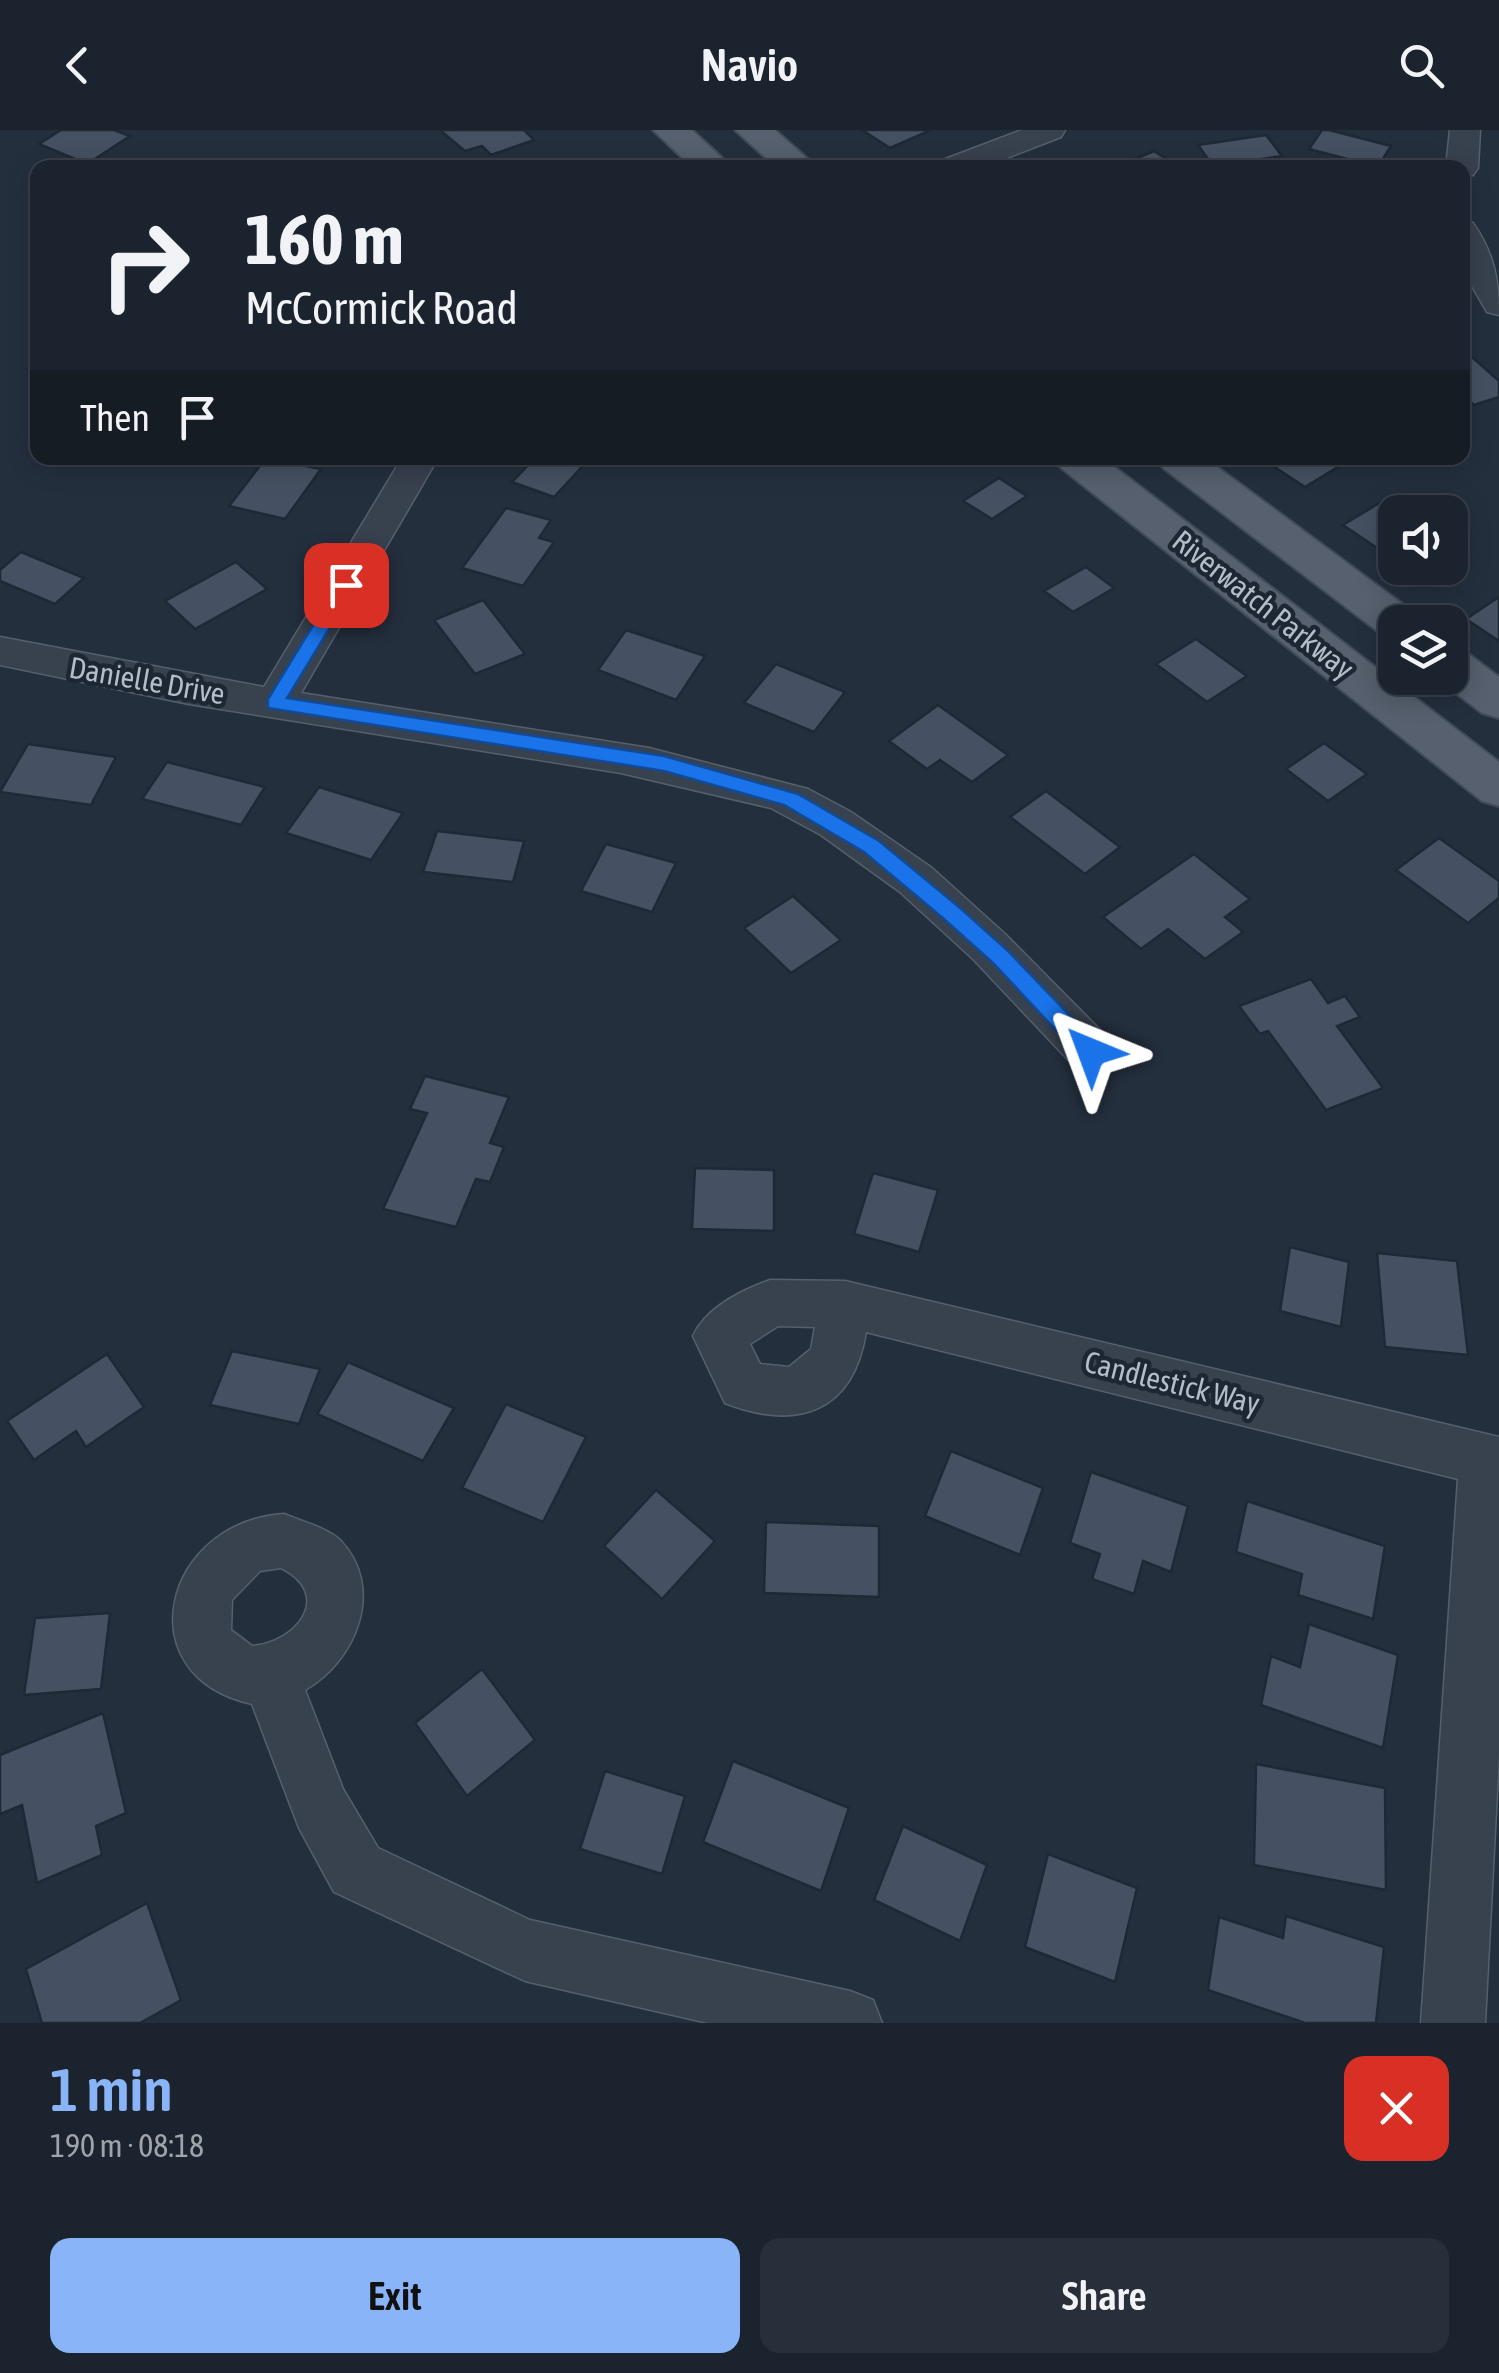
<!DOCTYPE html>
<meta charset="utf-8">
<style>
body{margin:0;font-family:"Asap Condensed",sans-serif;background:#282f3a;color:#f1f3f6;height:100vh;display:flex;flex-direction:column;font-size:38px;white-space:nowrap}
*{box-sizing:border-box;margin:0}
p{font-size:32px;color:#a0a4aa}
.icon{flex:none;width:55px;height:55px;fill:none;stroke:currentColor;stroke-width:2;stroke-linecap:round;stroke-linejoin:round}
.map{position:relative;height:1893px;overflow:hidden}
.side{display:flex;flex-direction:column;background:#1b232e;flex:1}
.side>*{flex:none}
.top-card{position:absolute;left:30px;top:30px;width:1440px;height:305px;border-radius:20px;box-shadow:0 5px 25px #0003,0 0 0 2px #39404a;background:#1b232e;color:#f1f3f6;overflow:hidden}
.controls{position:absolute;left:1378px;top:365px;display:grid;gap:20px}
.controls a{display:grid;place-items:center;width:90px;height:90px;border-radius:20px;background:#1b232e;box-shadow:0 5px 25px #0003,0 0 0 2px #39404a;font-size:50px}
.pin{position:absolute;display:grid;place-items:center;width:85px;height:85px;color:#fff;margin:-42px;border-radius:20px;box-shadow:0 5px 15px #0006}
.me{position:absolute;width:110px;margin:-55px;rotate:316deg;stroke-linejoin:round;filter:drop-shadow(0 0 8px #0008)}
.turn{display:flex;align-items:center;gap:35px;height:210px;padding:0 50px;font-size:45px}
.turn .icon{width:130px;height:130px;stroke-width:2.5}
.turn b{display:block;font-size:70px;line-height:85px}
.then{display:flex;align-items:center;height:95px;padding:0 50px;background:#0003;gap:20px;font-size:38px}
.round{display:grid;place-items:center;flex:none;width:105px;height:105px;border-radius:20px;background:#282f3a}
.head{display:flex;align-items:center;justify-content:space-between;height:170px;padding:0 50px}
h1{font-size:60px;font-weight:600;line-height:75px;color:#8ab4f8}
.action{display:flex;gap:20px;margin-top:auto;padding:20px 50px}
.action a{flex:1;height:115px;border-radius:20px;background:#8ab4f8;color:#111;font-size:40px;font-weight:600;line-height:115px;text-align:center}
.action a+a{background:#282f3a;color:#f1f3f6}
header{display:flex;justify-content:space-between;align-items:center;height:130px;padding:0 50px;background:#1b232e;font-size:45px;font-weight:600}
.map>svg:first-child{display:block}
</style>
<header><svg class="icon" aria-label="back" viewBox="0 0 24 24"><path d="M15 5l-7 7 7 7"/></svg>Navio<svg class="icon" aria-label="search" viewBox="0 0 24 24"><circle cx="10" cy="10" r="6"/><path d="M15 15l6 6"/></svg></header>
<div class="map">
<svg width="1499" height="1893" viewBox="0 0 1499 1893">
<rect width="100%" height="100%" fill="#242f3e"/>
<g fill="#455162" stroke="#1f2835" stroke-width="2.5">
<polygon points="61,0 114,0 130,6 87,34 39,14"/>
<polygon points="440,0 524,0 534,10 491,25 482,16 465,21"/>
<polygon points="862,0 931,0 890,18"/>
<polygon points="1322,0 1329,0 1391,16 1378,37 1309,19"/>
<polygon points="1266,5 1282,26 1213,36 1198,15"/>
<polygon points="1154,21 1180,38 1114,38"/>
<polygon points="1463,219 1499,251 1499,267 1474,275 1462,265"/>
<polygon points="266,328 321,339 285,389 229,376"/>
<polygon points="535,328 590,328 554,367 512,352"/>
<polygon points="1261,328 1330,328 1341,335 1305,357"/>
<polygon points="999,348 1027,366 992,389 963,371"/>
<polygon points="1381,372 1392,379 1386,382 1395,388 1395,430 1343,395"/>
<polygon points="506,378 551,390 539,408 554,412 523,456 462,438"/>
<polygon points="21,422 84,448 55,474 0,451 0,440"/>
<polygon points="236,432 267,459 195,499 165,471"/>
<polygon points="1086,437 1114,458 1073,482 1044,461"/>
<polygon points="1499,467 1499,511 1466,489"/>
<polygon points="483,470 525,524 475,544 434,490"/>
<polygon points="626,500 705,526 676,570 598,540"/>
<polygon points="1196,509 1247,546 1207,572 1156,534"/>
<polygon points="776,534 845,562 814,602 744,573"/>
<polygon points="938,575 1008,625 972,652 940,630 927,639 889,611"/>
<polygon points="1324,613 1367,644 1328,671 1286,639"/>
<polygon points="28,614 116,627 91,675 0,662"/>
<polygon points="167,632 265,657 241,695 142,669"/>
<polygon points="319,657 403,683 371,730 286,703"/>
<polygon points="1046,661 1120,717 1085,744 1010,687"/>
<polygon points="437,701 524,711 513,752 423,742"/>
<polygon points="1439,708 1499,751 1499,768 1468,793 1396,740"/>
<polygon points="606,714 676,733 652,782 581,761"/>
<polygon points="1194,724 1250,769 1225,787 1243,802 1205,829 1168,799 1141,819 1103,787"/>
<polygon points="793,766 841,810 791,843 744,798"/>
<polygon points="1311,849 1328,873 1345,866 1360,887 1337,896 1383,958 1326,980 1268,901 1260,904 1239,876"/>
<polygon points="425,946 509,967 490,1013 504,1017 490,1052 476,1049 456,1097 383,1079 427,983 410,979"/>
<polygon points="695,1038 774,1040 774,1101 692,1099"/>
<polygon points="873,1043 938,1060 919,1122 854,1104"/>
<polygon points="1290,1117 1349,1132 1341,1197 1280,1181"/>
<polygon points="1377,1123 1457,1131 1468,1225 1385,1217"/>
<polygon points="232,1221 320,1239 299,1294 210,1275"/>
<polygon points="107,1224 144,1277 86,1317 76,1301 34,1330 7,1291"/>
<polygon points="348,1232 454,1278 423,1331 317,1284"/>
<polygon points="506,1274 586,1307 543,1392 462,1358"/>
<polygon points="951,1321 1043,1358 1020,1425 925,1386"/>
<polygon points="1091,1342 1188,1376 1171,1442 1143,1431 1134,1464 1092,1449 1100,1424 1070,1413"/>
<polygon points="656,1360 715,1411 662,1469 604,1416"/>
<polygon points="1247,1371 1385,1416 1373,1489 1298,1465 1302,1444 1236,1422"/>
<polygon points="766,1392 879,1396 879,1467 764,1463"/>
<polygon points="110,1483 101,1559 24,1565 35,1488"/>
<polygon points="1309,1494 1398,1525 1383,1618 1261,1575 1271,1526 1300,1537"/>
<polygon points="482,1539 535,1610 467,1666 415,1593"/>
<polygon points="103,1583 126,1683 96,1696 102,1725 37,1753 22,1675 0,1684 0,1625"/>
<polygon points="733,1631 849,1678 821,1761 703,1712"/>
<polygon points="1256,1634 1385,1658 1386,1760 1254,1735"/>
<polygon points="605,1641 685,1666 662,1744 580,1719"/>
<polygon points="903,1696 987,1735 960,1811 874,1770"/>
<polygon points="1048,1724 1137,1758 1115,1852 1025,1817"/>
<polygon points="147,1773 181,1870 140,1893 42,1893 26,1839"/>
<polygon points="1286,1786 1384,1817 1376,1893 1305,1893 1208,1860 1219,1787 1283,1808"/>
</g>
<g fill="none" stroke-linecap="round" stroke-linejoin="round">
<g stroke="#565f6c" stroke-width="3">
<g id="minor">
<polygon points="1022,0 1065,0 1061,7 981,38 936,38 940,31"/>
<polygon points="1450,0 1480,0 1478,38 1473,45 1462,47 1462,38 1446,38"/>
<path d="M1462,90L1473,93C1494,123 1499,150 1499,185L1487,182L1462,139Z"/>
<polygon points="402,328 438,328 301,563 649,618 808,659 851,682 932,738 1005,804 1108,908 1115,922 1108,936 1091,941 1074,936 973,829 900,762 821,705 771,678 621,643 189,574 0,535 0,507 264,557"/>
<path d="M770,1150L845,1151L1499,1307V1623L1485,1893H1421L1458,1349L866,1202C853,1283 797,1301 725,1273L693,1206C706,1178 742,1160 770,1150ZM778,1196L815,1197L811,1219L789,1237L760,1234L750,1214Z"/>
<path d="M284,1384C301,1391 327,1398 340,1410C386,1458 356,1531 305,1560L343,1659L378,1718L530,1790L850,1861L873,1870L882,1893H708L525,1851L334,1762L299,1698L252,1574C125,1546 163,1392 284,1384ZM281,1438C335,1465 296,1513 252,1516L231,1500L232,1470L260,1441Z"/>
</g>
</g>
<g stroke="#414a57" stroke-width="4">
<g id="primary">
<polygon points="653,0 692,0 733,38 693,38"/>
<polygon points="735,0 775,0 818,38 777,38"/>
<polygon points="1055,328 1103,328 1499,632 1499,676 1482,671 1061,338"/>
<polygon points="1157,328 1205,328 1412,481 1419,492 1395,492 1395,507 1380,503 1163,338"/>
<polygon points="1450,518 1466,522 1499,547 1499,588 1482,583 1436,548 1450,548"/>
</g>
</g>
<use href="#minor" fill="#38414e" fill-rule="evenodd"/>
<use href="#primary" fill="#56606e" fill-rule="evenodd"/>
</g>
<polygon fill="#1a73e8" stroke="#114b97" stroke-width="2.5" points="346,449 356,455 287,568 664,626 798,664 879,711 959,777 1008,821 1099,916 1103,922 1099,929 1083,929 993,833 944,789 864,722 784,675 664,641 268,578 268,569 340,451"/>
<g text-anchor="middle" stroke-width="9" stroke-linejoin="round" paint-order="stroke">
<g font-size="30" fill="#b4bcc9" stroke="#1d2633">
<text transform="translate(1263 475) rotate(38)" y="10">Riverwatch Parkway</text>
<text transform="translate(147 551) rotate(10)" y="10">Danielle Drive</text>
<text transform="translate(1172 1253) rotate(14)" y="10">Candlestick Way</text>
</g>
</g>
</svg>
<div class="controls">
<a><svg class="icon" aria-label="sound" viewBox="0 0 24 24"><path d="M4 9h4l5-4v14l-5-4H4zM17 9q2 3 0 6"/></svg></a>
<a><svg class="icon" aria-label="layers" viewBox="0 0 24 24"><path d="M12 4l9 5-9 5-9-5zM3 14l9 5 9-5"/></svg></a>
</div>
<div class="pin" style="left:346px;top:455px;background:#d93025"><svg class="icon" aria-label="arrive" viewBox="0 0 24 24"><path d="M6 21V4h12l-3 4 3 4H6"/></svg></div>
<svg class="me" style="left:1091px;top:922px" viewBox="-20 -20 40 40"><path d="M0-17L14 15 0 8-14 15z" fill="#1a73e8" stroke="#fff" stroke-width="4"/></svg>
<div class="top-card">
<div class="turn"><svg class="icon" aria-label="right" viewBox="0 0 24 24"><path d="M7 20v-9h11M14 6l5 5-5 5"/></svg><div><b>160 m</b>McCormick Road</div></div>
<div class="then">Then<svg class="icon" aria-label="arrive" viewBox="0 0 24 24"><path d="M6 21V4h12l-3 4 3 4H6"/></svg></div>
</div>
</div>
<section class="side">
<div class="head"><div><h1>1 min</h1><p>190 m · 08:18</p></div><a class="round" style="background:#d93025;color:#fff"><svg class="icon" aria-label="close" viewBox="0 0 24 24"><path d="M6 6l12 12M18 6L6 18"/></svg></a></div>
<div class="action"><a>Exit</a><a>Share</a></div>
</section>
